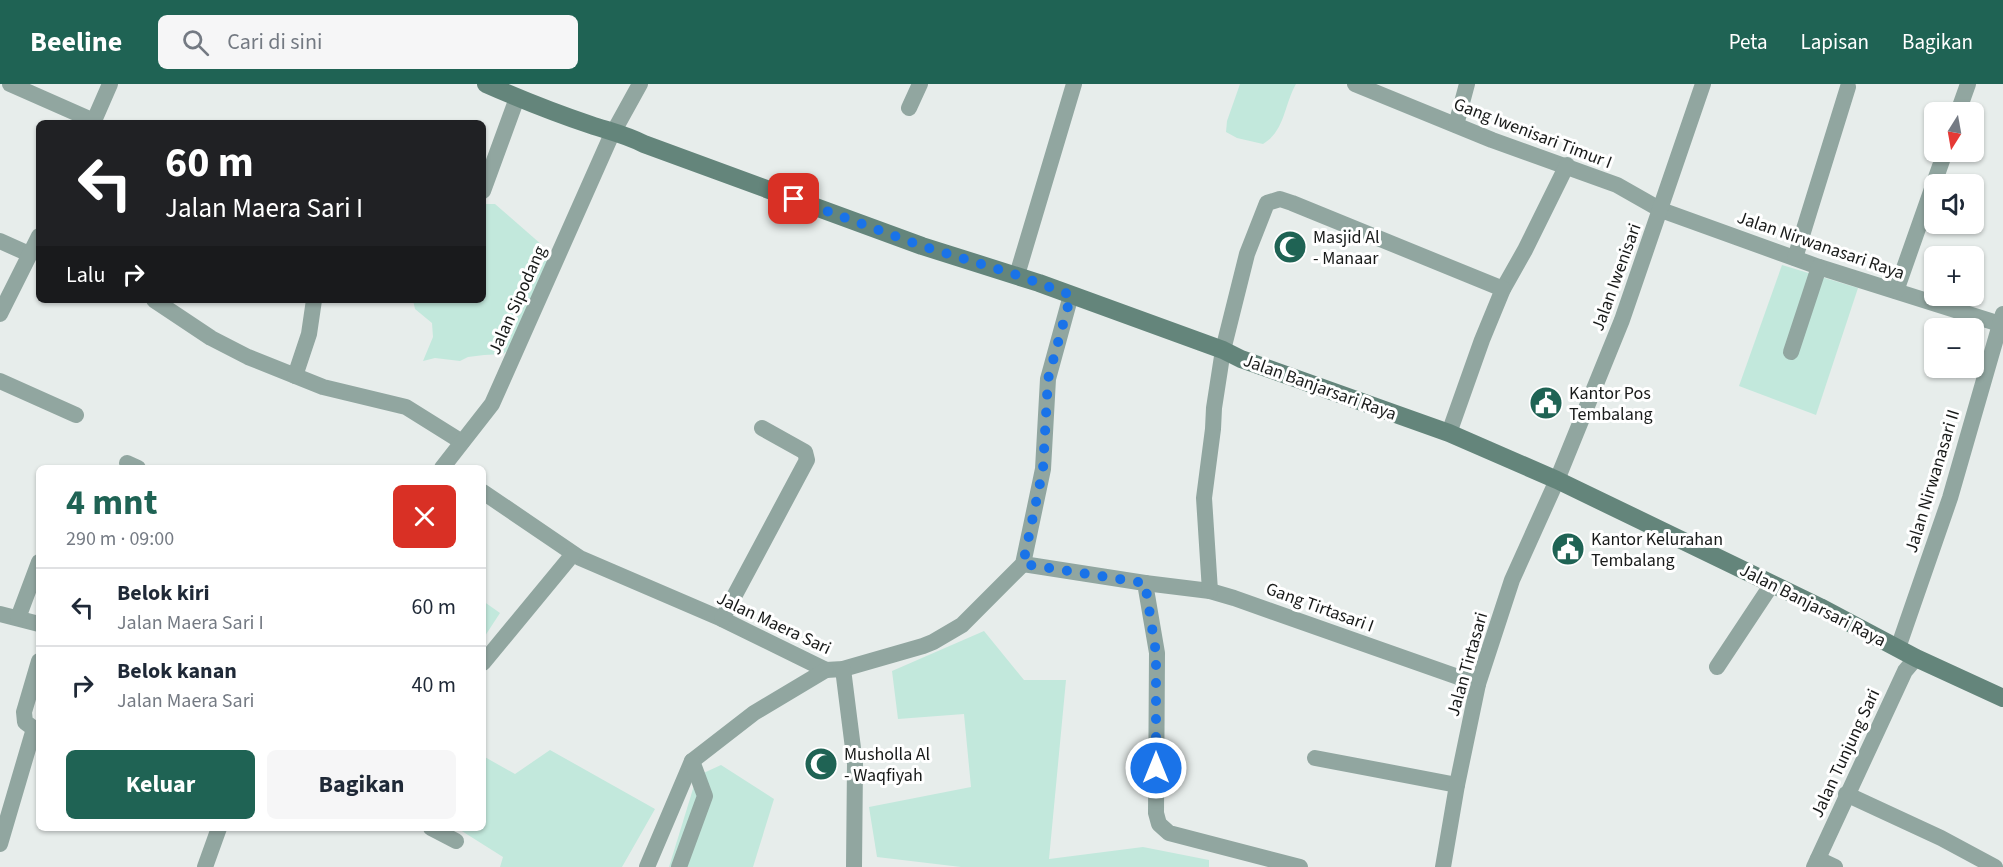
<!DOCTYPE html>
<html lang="id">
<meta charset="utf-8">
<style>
body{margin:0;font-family:"Source Sans 3",sans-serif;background:#f6f6f7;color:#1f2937;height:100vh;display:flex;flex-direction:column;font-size:22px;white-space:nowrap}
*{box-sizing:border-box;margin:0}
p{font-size:20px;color:#747a83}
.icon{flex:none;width:33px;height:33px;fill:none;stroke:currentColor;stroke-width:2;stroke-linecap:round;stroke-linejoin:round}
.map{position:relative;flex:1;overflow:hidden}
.panel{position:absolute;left:36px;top:381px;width:450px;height:366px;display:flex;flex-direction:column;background:#fff;border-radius:9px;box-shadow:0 2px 4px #0004}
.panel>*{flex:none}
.guide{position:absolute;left:36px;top:36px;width:450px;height:183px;border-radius:9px;box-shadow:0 2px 4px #0004;background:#202124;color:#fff;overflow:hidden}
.needle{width:39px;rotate:191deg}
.controls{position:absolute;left:1924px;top:18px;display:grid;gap:12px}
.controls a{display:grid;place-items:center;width:60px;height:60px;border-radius:9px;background:#fff;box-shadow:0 2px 4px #0004;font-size:30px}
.pin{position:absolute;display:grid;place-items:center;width:51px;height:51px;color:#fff;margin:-26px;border-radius:12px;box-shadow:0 3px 9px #0006}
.me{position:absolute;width:66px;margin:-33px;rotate:0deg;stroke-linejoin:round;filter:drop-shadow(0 0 4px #0008)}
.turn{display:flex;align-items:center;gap:21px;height:126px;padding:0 30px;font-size:27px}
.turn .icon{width:78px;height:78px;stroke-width:2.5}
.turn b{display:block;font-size:42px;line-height:51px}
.then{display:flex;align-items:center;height:57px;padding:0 30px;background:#0003;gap:12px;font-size:22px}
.round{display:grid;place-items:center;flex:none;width:63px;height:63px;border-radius:9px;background:#f6f6f7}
.summary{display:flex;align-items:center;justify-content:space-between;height:102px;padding:0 30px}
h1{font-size:36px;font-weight:700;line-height:45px;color:#1f6354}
.cta{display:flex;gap:12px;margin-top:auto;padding:12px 30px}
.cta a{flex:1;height:69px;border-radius:9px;background:#1f6354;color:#fff;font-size:24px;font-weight:700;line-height:69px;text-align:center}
.cta a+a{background:#f6f6f7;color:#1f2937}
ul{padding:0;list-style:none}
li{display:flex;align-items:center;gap:18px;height:78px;padding:0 30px;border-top:2px solid #e0e1e3}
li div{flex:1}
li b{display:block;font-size:22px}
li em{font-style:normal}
header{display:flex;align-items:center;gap:36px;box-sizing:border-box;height:84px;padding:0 30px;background:#1f6354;color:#fff}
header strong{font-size:28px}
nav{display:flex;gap:33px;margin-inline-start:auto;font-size:21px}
.search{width:420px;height:54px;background:#f6f6f7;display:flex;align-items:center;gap:15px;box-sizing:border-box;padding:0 21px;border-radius:9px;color:#747a83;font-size:22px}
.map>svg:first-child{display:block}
</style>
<header>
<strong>Beeline</strong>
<div class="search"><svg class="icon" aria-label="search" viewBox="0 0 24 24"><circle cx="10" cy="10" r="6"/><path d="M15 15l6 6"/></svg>Cari di sini</div>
<nav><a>Peta</a><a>Lapisan</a><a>Bagikan</a></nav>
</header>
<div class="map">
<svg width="2003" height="783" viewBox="0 0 2003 783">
<rect width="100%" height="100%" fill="#e7edeb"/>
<g fill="#c2e8dc">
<path d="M1240,0H1296C1284,21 1285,47 1263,60L1237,54L1226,48L1227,37Z"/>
<polygon points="485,120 495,120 542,161 550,183 515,262 503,270 484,271 468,273 460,277 435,274 423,277 433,253 432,239 415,225 413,216 483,216 483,129"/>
<polygon points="1782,181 1858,204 1816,331 1739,302"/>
<polygon points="483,517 500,529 483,555"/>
<polygon points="984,547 1024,596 1066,596 1049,775 1143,763 1209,776 1209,783 961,783 877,773 869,723 971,703 964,630 898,635 892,587"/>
<polygon points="550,666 655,725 622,783 500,783 503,773 457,744 483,744 483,672 515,690"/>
<polygon points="721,681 774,715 753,783 669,783 697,692"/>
</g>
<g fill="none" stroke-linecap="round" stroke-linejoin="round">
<g stroke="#91a6a0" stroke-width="16">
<polyline points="10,0 94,37"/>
<polyline points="1355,0 1492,56 1617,101 1661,126 1819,183 2003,241"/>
<polyline points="909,24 920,0"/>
<polyline points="1958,28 1968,0"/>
<polyline points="93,39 110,0"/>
<polyline points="1456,41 1467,0"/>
<polyline points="614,47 640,0"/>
<polyline points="483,107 517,14"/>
<polyline points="0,157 29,170"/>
<polyline points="1795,174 1848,3"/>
<polyline points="1017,191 1074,0"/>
<polyline points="1896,207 1945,68"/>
<polyline points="154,216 211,254 248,273 323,303 406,323 462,358"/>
<polyline points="0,230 39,152"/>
<polyline points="1791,268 1819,183"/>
<polyline points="295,292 309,250 314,216"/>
<polyline points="0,297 76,331"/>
<polyline points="1449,349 1482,256 1503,205 1525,166 1567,81"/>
<polyline points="127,379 138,384"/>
<polyline points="442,384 492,320 611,52"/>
<polyline points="483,408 580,474 722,535 826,586 843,585 923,562 933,558 962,541 1023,480 1043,385 1048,295 1071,211"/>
<polyline points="1023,480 1145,499 1157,569 1156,729 1159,740 1169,749 1300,783"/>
<polyline points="1145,499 1210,507 1234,514 1478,600"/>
<polyline points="1210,507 1204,414 1213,345 1214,324 1223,266 1247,170 1267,119 1280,115 1292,119 1503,205"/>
<polyline points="0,530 39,540"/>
<polyline points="18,534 39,478"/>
<polyline points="722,535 807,376 805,368 762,344"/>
<polyline points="1898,564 1950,414 2003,230"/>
<polyline points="483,579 573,470"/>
<polyline points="1717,583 1772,500"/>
<polyline points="843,585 855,680 854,783"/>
<polyline points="1315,674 1457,701"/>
<polyline points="1846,710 1941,754 1995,783"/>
<polyline points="431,744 456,757"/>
<polyline points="0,760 33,648 33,644 25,638 24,628 39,577"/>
<polyline points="1818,775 1835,783"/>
<polyline points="205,783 219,744"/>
<polyline points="647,783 692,677 754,629 826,586"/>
<polyline points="679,783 705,712 692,677"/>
<polyline points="1443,783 1457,701 1478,600 1512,496 1557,396 1622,236 1703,0"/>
<polyline points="1814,783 1905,587 1916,574"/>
</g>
<path stroke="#64857b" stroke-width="18" d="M486,0C520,15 555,29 591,41C609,47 627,51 644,60L922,162L1039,199L1223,266L1241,275L1449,349L1557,396L1820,523L1916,574L2003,614"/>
</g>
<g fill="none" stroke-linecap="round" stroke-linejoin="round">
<polyline stroke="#1a73e8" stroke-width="10" stroke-dasharray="0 18" points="794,115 922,162 1017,191 1071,211 1048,295 1043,385 1023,480 1145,499 1156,569 1156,684"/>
</g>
<defs>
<g id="mosque-disc" transform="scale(1.725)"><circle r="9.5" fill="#1f6354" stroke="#fff"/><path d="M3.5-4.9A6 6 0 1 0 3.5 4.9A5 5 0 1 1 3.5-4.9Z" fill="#fff"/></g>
<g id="civic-disc" transform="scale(1.725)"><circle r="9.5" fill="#1f6354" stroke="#fff"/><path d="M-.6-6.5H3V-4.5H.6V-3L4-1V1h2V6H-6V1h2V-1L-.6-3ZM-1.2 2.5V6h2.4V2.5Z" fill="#fff"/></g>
</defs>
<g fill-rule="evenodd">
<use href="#mosque-disc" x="1290" y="163"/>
<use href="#civic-disc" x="1546" y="319"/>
<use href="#civic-disc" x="1568" y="465"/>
<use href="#mosque-disc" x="821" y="680"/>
</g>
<g text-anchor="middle" stroke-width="6" stroke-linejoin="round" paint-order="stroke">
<g font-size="18" fill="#181a19" stroke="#fff">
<text transform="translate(1533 49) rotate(21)" y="6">Gang Iwenisari Timur I</text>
<text transform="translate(1821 161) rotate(19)" y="6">Jalan Nirwanasari Raya</text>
<text transform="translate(1616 193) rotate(-70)" y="6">Jalan Iwenisari</text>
<text transform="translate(517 216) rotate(-66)" y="6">Jalan Sipodang</text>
<text transform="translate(1320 303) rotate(20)" y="6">Jalan Banjarsari Raya</text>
<text transform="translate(1932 397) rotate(-73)" y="6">Jalan Nirwanasari II</text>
<text transform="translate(1813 521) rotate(27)" y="6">Jalan Banjarsari Raya</text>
<text transform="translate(1320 523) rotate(20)" y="6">Gang Tirtasari I</text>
<text transform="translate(774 539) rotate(25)" y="6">Jalan Maera Sari</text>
<text transform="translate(1467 580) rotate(-74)" y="6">Jalan Tirtasari</text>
<text transform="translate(1845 669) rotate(-65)" y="6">Jalan Tunjung Sari</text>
</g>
<g font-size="18" fill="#181a19" stroke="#fff" text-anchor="start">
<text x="1313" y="159">Masjid Al<tspan x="1313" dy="21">- Manaar</tspan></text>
<text x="1569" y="315">Kantor Pos<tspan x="1569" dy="21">Tembalang</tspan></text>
<text x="1591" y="461">Kantor Kelurahan<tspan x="1591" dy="21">Tembalang</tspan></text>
<text x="844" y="676">Musholla Al<tspan x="844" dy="21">- Waqfiyah</tspan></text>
</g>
</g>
</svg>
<div class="controls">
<a><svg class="needle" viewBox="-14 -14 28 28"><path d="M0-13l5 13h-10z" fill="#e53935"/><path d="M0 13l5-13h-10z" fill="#747a83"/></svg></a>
<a><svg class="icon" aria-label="sound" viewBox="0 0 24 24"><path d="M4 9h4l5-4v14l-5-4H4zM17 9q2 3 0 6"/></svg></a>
<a>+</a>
<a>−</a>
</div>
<div class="pin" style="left:794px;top:115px;background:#d93025"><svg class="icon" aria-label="arrive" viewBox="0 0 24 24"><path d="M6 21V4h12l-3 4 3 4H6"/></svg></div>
<svg class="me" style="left:1156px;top:684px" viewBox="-20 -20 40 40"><circle r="17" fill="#1a73e8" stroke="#fff" stroke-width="3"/><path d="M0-11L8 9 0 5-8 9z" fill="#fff"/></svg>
<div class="guide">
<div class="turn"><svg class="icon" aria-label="left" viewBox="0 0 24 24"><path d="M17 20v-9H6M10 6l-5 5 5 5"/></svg><div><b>60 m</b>Jalan Maera Sari I</div></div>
<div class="then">Lalu<svg class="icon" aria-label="right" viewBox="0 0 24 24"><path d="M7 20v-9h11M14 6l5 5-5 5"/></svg></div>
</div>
<section class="panel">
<div class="summary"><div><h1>4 mnt</h1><p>290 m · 09:00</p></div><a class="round" style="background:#d93025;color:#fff"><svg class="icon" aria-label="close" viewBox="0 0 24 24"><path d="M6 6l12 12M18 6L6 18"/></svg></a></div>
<ul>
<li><svg class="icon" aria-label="left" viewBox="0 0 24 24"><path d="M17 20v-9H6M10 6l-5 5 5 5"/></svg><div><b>Belok kiri</b><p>Jalan Maera Sari I</p></div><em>60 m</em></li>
<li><svg class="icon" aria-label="right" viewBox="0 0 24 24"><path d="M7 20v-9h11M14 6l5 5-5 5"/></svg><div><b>Belok kanan</b><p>Jalan Maera Sari</p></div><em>40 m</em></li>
</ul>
<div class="cta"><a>Keluar</a><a>Bagikan</a></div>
</section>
</div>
